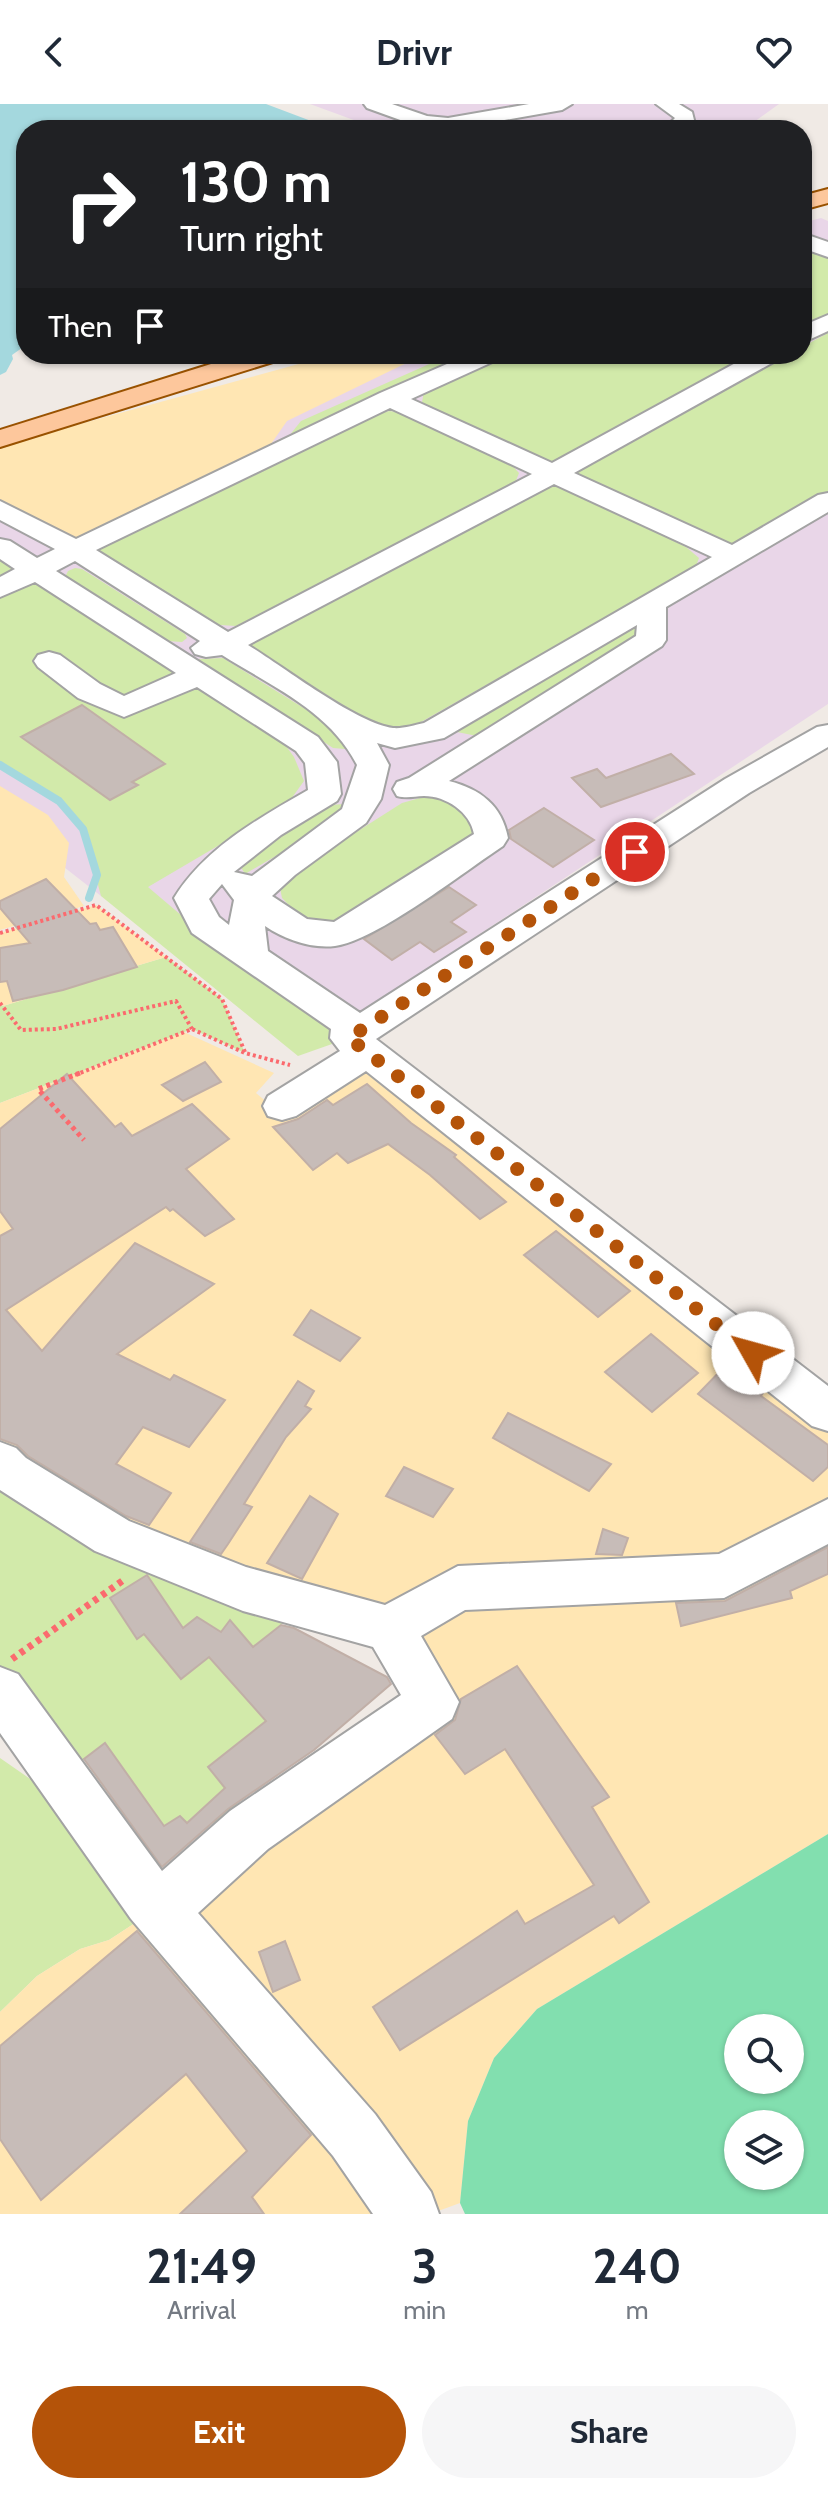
<!DOCTYPE html>
<style>
body{margin:0;font-family:Cabin,sans-serif;background:#f6f6f7;color:#1f2937;height:100vh;display:flex;flex-direction:column;font-size:30px;white-space:nowrap}
*{box-sizing:border-box;margin:0}
p{font-size:26px;color:#747a83}
.icon{flex:none;width:44px;height:44px;fill:none;stroke:currentColor;stroke-width:2;stroke-linecap:round;stroke-linejoin:round}
.map{position:relative;height:2110px;overflow:hidden}
.side{display:flex;flex-direction:column;background:#fff;flex:1}
.side>*{flex:none}
.guide{position:absolute;left:16px;top:16px;width:796px;height:244px;border-radius:32px;box-shadow:0 2px 6px #0004;background:#202124;color:#fff;overflow:hidden}
.controls{position:absolute;left:724px;top:1910px;display:grid;gap:16px}
.controls a{display:grid;place-items:center;width:80px;height:80px;border-radius:50%;background:#fff;box-shadow:0 2px 6px #0004;font-size:40px}
.pin{position:absolute;display:grid;place-items:center;width:68px;height:68px;color:#fff;margin:-34px;border:4px solid #fff;border-radius:50%;box-shadow:0 2px 8px #0007}
.me{position:absolute;width:88px;margin:-44px;rotate:308deg;stroke-linejoin:round;filter:drop-shadow(0 0 6px #0008)}
.turn{display:flex;align-items:center;gap:28px;height:168px;padding:0 32px;font-size:36px}
.turn .icon{width:104px;height:104px;stroke-width:2.5}
.turn b{display:block;font-size:56px;line-height:68px}
.then{display:flex;align-items:center;height:76px;padding:0 32px;background:#0003;gap:16px;font-size:30px}
.eta{display:flex;justify-content:space-evenly;align-items:center;height:136px;text-align:center}
.eta b{font-size:48px;font-weight:800;line-height:56px}
.button{display:flex;gap:16px;margin-top:auto;padding:16px 32px}
.button a{flex:1;height:92px;border-radius:48px;background:#b45309;color:#fff;font-size:32px;font-weight:800;line-height:92px;text-align:center}
.button a+a{background:#f6f6f7;color:#1f2937}
header{display:flex;justify-content:space-between;align-items:center;height:104px;padding:0 32px;background:#fff;font-size:36px;font-weight:800}
.map>svg:first-child{display:block}
</style>
<header><svg class="icon" aria-label="back" viewBox="0 0 24 24"><path d="M15 5l-7 7 7 7"/></svg>Drivr<svg class="icon" aria-label="heart" viewBox="0 0 24 24"><path d="M12 20l-8-8c-3-5 5-10 8-4 3-6 11-1 8 4z"/></svg></header>
<div class="map">
<svg width="828" height="2110" viewBox="0 0 828 2110">
<rect width="100%" height="100%" fill="#f0eae5"/>
<g fill="#e9d6e8">
<polygon points="310,0 779,0 743,26 381,26"/>
<polygon points="821,114 828,117 828,600 327,931 101,792 0,713 0,397 80,365 362,276 431,250 802,250 802,119"/>
</g>
<g fill="#d2eaaa">
<polygon points="802,141 828,151 828,213 802,227"/>
<polygon points="828,229 828,388 729,445 573,369 789,250 802,250 802,243"/>
<polygon points="505,250 759,250 552,361 433,306 422,298 424,287"/>
<polygon points="445,253 449,258 448,264 285,337 301,317"/>
<polygon points="389,307 406,309 509,358 519,369 515,379 236,522 204,520 101,452 99,440 375,311"/>
<polygon points="561,381 686,443 699,454 696,462 407,626 380,624 251,544 251,538 541,384"/>
<polygon points="0,452 281,635 294,653 304,677 286,702 148,783 241,862 349,934 298,952 101,792 83,725 59,697 0,661"/>
<polygon points="75,464 82,465 185,530 187,534 182,538 167,537 65,473 68,467"/>
<polygon points="637,521 643,523 644,530 477,632 457,628 463,621"/>
<polygon points="223,554 349,632 351,639 345,645 333,644 198,555"/>
<path d="M434,690L474,708L477,732L342,817C316,819 300,814 282,794L279,779L295,767L402,699Z"/>
<polygon points="345,700 346,711 245,770 236,755 329,701"/>
<polygon points="166,853 222,895 245,949 192,925 0,999 0,899 3,902"/>
<polygon points="0,1370 156,1464 283,1519 223,1568 266,1617 208,1663 243,1706 217,1725 204,1704 187,1719 180,1712 164,1722 105,1640 71,1665 0,1564"/>
<polygon points="0,1654 49,1688 105,1779 138,1817 109,1836 80,1845 37,1872 0,1908"/>
</g>
<g fill="#ffe6b3">
<polygon points="335,250 425,250 287,317 264,350 75,438 0,397 0,342"/>
<polygon points="0,682 48,711 69,739 64,773 84,802 0,826"/>
<polygon points="96,801 166,853 3,902 0,899 0,829"/>
<polygon points="184,928 274,969 256,989 282,1011 363,967 828,1329 828,1401 721,1463 376,1508 215,1459 57,1386 0,1335 0,999"/>
<polygon points="828,1441 828,1730 537,1905 494,1954 468,2017 460,2099 430,2110 171,1796 433,1598 389,1525 458,1484 676,1496 742,1485"/>
<polygon points="138,1817 388,2110 0,2110 0,1908 37,1872 80,1845 109,1836"/>
</g>
<path fill="#82dfaf" fill-rule="evenodd" d="M828,1730V2110H465L460,2099L468,2017L494,1954L537,1905ZM738,1924H790V1976H738ZM738,2020H790V2072H738Z"/>
<polygon fill="#a4d8de" points="0,0 266,0 335,26 26,26 26,241 12,251 13,255 6,268 0,271"/>
<g fill="none" stroke-linecap="round" stroke-linejoin="round">
<polyline stroke="#a4d8de" stroke-width="8" points="0,661 59,697 83,725 97,771 89,794"/>
</g>
<g fill="#c7bcb8" stroke="#c1afa7" stroke-width="2">
<polygon points="82,601 165,660 132,678 138,681 110,696 21,633"/>
<polygon points="671,650 694,670 601,703 572,674 597,665 606,674"/>
<polygon points="544,704 594,736 553,763 511,735 509,726"/>
<polygon points="46,775 90,820 96,819 100,826 113,823 137,863 63,886 13,897 7,877 0,878 0,844 30,839 0,804 0,797"/>
<polygon points="449,783 476,801 451,818 466,828 434,848 420,838 392,856 364,835"/>
<polygon points="205,958 221,978 183,997 162,981"/>
<polygon points="67,970 115,1023 121,1019 132,1032 192,1000 229,1035 186,1065 234,1115 205,1132 173,1105 170,1107 166,1103 6,1206 42,1247 135,1139 214,1180 117,1250 170,1276 174,1271 225,1296 189,1343 143,1323 116,1360 171,1389 149,1421 126,1412 28,1352 17,1341 0,1335 0,1132 13,1125 0,1107 0,1025"/>
<polygon points="367,980 411,1019 456,1051 454,1053 506,1098 480,1115 430,1071 388,1040 348,1059 337,1049 313,1066 273,1023 298,1015 327,996 333,1001"/>
<polygon points="556,1127 630,1187 598,1213 524,1151"/>
<polygon points="311,1206 360,1234 340,1257 294,1231"/>
<polygon points="651,1230 698,1269 652,1308 605,1268"/>
<polygon points="726,1261 763,1289 761,1292 828,1341 828,1363 813,1377 698,1290"/>
<polygon points="298,1277 314,1287 305,1302 311,1305 286,1333 244,1400 252,1403 228,1440 221,1450 190,1438"/>
<polygon points="508,1309 611,1360 589,1387 493,1334"/>
<polygon points="404,1363 453,1385 433,1413 386,1392"/>
<polygon points="310,1392 338,1410 302,1475 267,1459"/>
<polygon points="603,1425 628,1434 622,1451 596,1450"/>
<polygon points="828,1443 828,1470 790,1487 792,1494 681,1522 676,1499 725,1497"/>
<polygon points="147,1471 183,1524 197,1513 221,1528 230,1516 253,1543 281,1521 294,1524 387,1573 391,1580 314,1646 228,1705 162,1763 84,1655 105,1639 164,1722 180,1712 187,1719 225,1684 208,1663 266,1617 209,1553 181,1575 144,1530 137,1535 110,1494"/>
<polygon points="517,1562 609,1693 592,1703 649,1798 619,1819 614,1812 400,1946 373,1903 517,1807 525,1820 594,1781 505,1645 465,1670 435,1631 455,1616 461,1595"/>
<polygon points="137,1827 311,2031 252,2093 264,2110 180,2110 247,2047 186,1970 41,2096 0,2035 0,1942"/>
<polygon points="285,1837 300,1876 273,1888 259,1848"/>
</g>
<g fill="none" stroke-linecap="round" stroke-linejoin="round">
<g stroke="#a3a3a3" stroke-width="4">
<g id="minor">
<polygon points="364,0 392,0 427,12 448,14 529,0 572,0 562,6 448,26 417,22 367,4"/>
<polygon points="656,0 679,0 692,8 695,20 688,26 663,26 675,14"/>
<polygon points="802,129 828,138 828,153 802,144"/>
<polygon points="828,211 828,227 802,239 802,222"/>
<path d="M470,250H502L499,255L411,295L552,359L752,250H782L779,255L574,369L732,441L818,391L828,389V408L666,503V536L662,542L449,677C480,685 502,701 508,734L503,742C465,767 376,837 335,842C311,845 284,835 265,822L268,847L360,909L725,675L817,623L828,621V643L749,689L376,935L828,1282V1327L812,1322L366,967L296,1012L282,1016L268,1012L263,1002L268,992L340,947L330,934L331,925L192,829L174,794C205,744 259,714 308,686L305,659L296,647L197,583L124,613L78,594L38,563L34,557L38,551L49,548L60,551L100,580L124,592L176,569L35,478L0,493V473L15,465L0,455V435L10,437L37,454L55,445L0,416V397L76,435L380,289ZM390,304L532,370L228,528L96,446ZM554,380L712,453L424,619C414,621 403,625 393,624C356,619 284,563 248,541ZM75,457L200,537L191,544L195,550L206,553L222,551C271,582 330,607 357,661L342,705L252,772L234,768L281,731L337,697L341,690L337,658L318,633L56,467ZM637,521L636,532L409,674L397,678L393,685L397,692C408,695 414,692 424,692C446,692 470,708 474,730L334,818L307,815L272,792L295,771L366,719L381,695L389,661L377,639L395,644L444,634ZM222,780L234,796L229,821L219,813L209,795Z"/>
<polygon points="0,1338 16,1344 26,1354 129,1417 246,1463 385,1501 458,1462 719,1450 828,1395 828,1440 724,1494 465,1506 421,1532 459,1598 452,1615 268,1745 198,1809 375,2010 431,2088 439,2110 373,2110 333,2052 131,1815 0,1629 0,1563 18,1570 162,1767 230,1707 401,1591 373,1543 243,1507 95,1447 0,1386"/>
</g>
</g>
<g stroke="#995200" stroke-width="4">
<g id="major">
<polygon points="828,85 828,99 802,106 802,92"/>
<polygon points="243,250 283,250 279,256 0,343 0,326"/>
</g>
</g>
<g stroke="#fb6a6e" stroke-width="4" stroke-dasharray="3 3" stroke-linecap="butt">
<polyline points="0,829 96,801 222,895 245,948"/>
<polyline points="0,899 21,926 56,925 176,897 192,925"/>
<polyline points="75,971 192,925 245,949 290,961"/>
</g>
<polyline stroke="#fb6a6e" stroke-width="5" stroke-dasharray="4 4" stroke-linecap="butt" points="80,969 38,985 84,1036"/>
<polyline stroke="#fb6a6e" stroke-width="7" stroke-dasharray="5 5" stroke-linecap="butt" points="12,1555 125,1475"/>
<use href="#minor" fill="#fff" fill-rule="evenodd"/>
<use href="#major" fill="#fdc79c" fill-rule="evenodd"/>
</g>
<g fill="none" stroke-linecap="round" stroke-linejoin="round">
<polyline stroke="#b45309" stroke-width="14" stroke-dasharray="0 25.2" points="635,748 349,934 753,1249"/>
</g>
</svg>
<div class="controls">
<a><svg class="icon" aria-label="search" viewBox="0 0 24 24"><circle cx="10" cy="10" r="6"/><path d="M15 15l6 6"/></svg></a>
<a><svg class="icon" aria-label="layers" viewBox="0 0 24 24"><path d="M12 4l9 5-9 5-9-5zM3 14l9 5 9-5"/></svg></a>
</div>
<div class="pin" style="left:635px;top:748px;background:#d93025"><svg class="icon" aria-label="arrive" viewBox="0 0 24 24"><path d="M6 21V4h12l-3 4 3 4H6"/></svg></div>
<svg class="me" style="left:753px;top:1249px" viewBox="-20 -20 40 40"><circle r="19" fill="#fff"/><path d="M0-13L10 11 0 6-10 11z" fill="#b45309"/></svg>
<div class="guide">
<div class="turn"><svg class="icon" aria-label="right" viewBox="0 0 24 24"><path d="M7 20v-9h11M14 6l5 5-5 5"/></svg><div><b>130 m</b>Turn right</div></div>
<div class="then">Then<svg class="icon" aria-label="arrive" viewBox="0 0 24 24"><path d="M6 21V4h12l-3 4 3 4H6"/></svg></div>
</div>
</div>
<section class="side">
<div class="eta">
<div><b>21:49</b><p>Arrival</p></div>
<div><b>3</b><p>min</p></div>
<div><b>240</b><p>m</p></div>
</div>
<div class="button"><a>Exit</a><a>Share</a></div>
</section>
